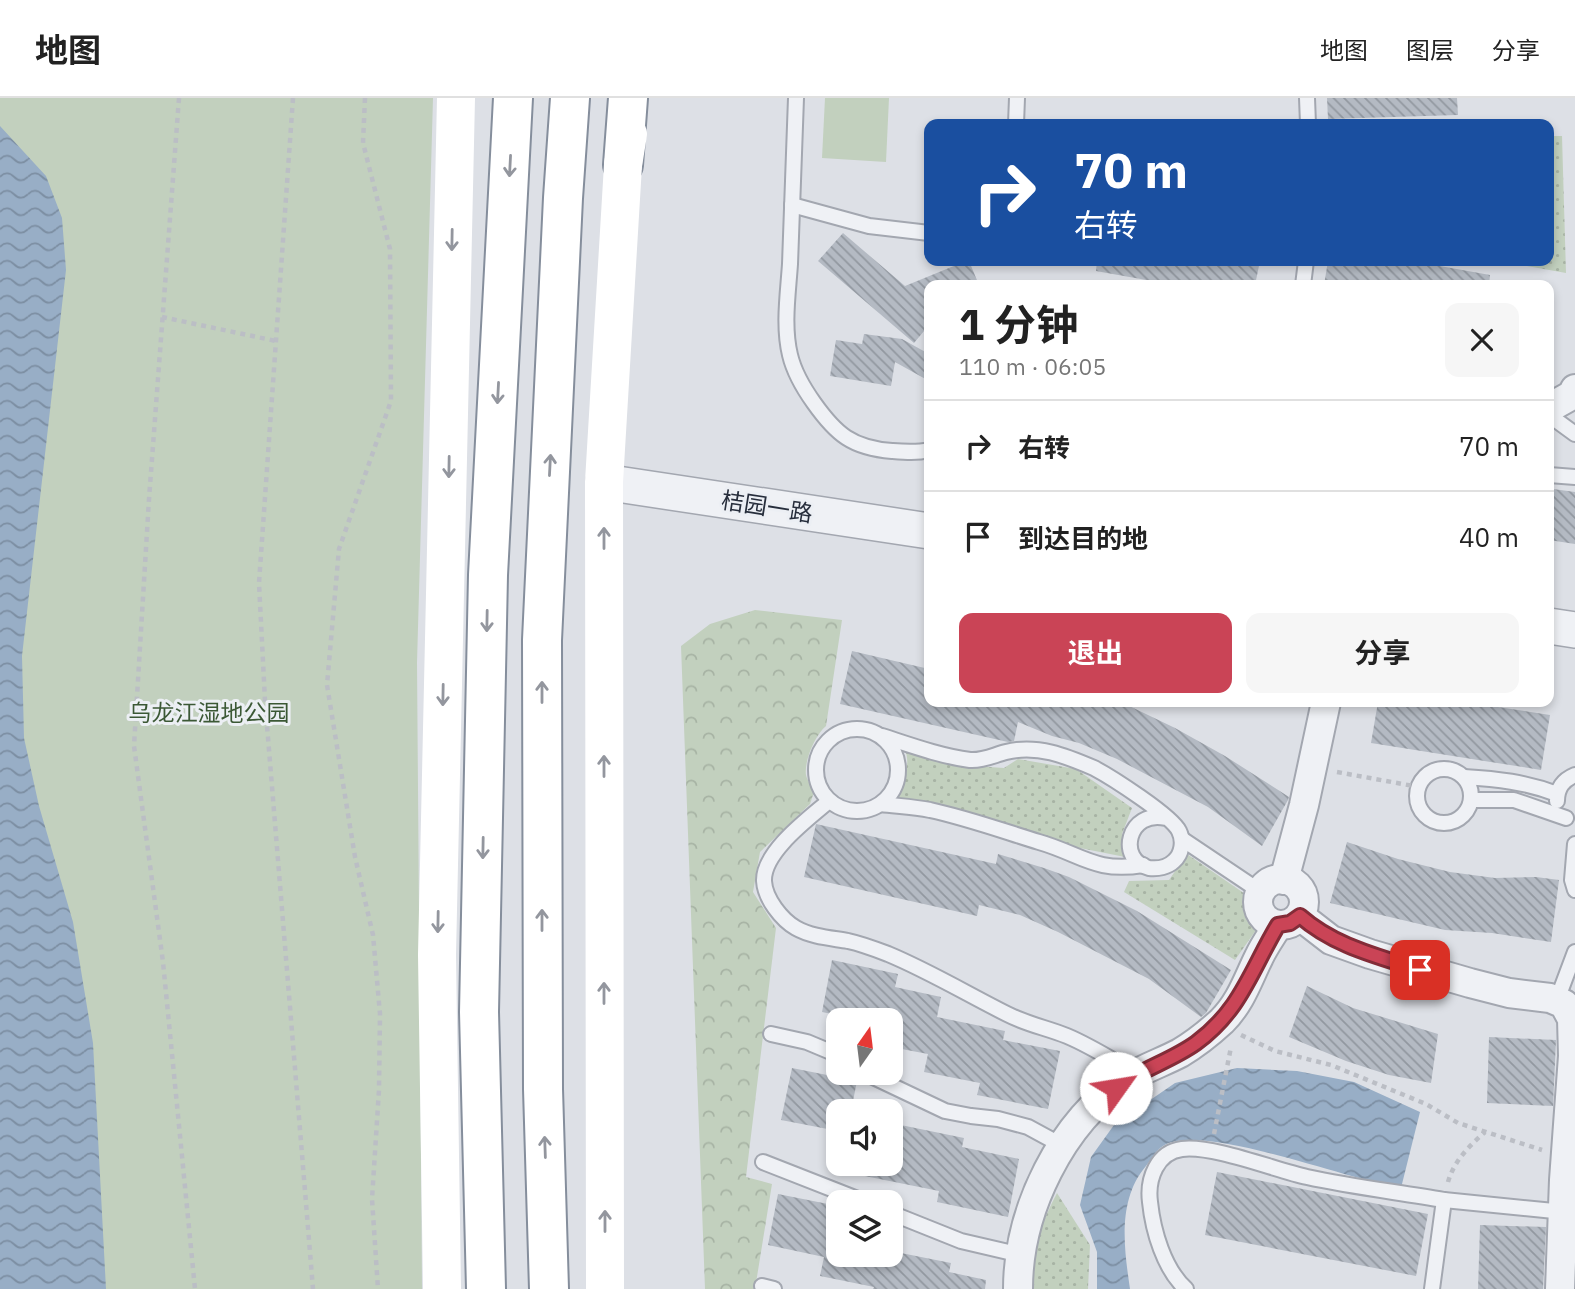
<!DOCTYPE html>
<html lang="zh">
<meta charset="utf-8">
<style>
body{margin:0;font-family:"IBM Plex Sans","Noto Sans SC",sans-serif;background:#f6f6f6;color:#222;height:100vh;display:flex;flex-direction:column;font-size:26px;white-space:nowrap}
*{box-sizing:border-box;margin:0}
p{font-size:23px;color:#767676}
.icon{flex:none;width:38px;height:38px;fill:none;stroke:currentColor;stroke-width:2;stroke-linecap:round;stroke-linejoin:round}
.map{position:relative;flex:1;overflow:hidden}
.panel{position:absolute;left:924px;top:182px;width:630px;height:427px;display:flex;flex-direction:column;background:#fff;border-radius:14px;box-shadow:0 4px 10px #0003}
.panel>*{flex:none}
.guide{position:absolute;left:924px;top:21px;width:630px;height:147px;border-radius:14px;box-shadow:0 4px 10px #0003;background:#1a4fa0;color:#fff;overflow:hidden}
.needle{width:46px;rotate:14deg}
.fabs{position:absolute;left:826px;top:910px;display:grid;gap:14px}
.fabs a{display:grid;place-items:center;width:77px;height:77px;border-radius:14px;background:#fff;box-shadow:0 4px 10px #0003;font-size:35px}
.pin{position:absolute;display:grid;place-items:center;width:60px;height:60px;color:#fff;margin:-30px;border-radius:14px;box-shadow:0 4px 10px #0006}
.me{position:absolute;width:77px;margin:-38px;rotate:58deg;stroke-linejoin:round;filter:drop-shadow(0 0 5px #0008)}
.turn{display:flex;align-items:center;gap:24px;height:147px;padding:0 35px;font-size:32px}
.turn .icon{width:91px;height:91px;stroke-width:2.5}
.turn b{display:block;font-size:49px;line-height:60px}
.round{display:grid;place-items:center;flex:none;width:74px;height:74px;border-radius:14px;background:#f6f6f6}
.summary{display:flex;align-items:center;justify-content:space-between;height:119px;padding:0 35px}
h1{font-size:42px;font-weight:700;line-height:52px}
.button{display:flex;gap:14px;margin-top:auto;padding:14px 35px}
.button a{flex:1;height:80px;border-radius:14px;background:#ca4456;color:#fff;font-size:28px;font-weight:700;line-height:80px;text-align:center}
.button a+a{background:#f6f6f6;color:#222}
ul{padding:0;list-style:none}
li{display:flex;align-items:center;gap:21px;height:91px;padding:0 35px;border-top:2px solid #e0e0e0}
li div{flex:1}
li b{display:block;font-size:26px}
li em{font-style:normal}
header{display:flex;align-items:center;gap:42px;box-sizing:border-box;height:98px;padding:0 35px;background:#fff;border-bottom:2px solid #e0e0e0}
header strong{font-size:33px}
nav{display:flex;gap:38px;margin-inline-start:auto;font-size:24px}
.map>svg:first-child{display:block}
</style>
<header>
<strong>地图</strong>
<nav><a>地图</a><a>图层</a><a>分享</a></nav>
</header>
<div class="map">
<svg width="1575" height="1191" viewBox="0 0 1575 1191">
<defs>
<pattern id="grass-dots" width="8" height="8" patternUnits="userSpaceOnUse" patternTransform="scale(1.75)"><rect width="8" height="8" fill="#c2d0be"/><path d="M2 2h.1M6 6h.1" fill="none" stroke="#a7b3a4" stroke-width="1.8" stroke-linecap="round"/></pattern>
<pattern id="forest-crowns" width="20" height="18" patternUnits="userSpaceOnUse" patternTransform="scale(1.75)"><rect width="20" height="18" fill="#c2d0be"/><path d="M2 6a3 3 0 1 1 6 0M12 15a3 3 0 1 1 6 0" fill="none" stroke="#a7b3a4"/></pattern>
<pattern id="water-waves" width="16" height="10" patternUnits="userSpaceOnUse" patternTransform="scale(1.75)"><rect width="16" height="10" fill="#98aec6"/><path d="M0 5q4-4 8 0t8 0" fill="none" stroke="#7c8ea2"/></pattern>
<pattern id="building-back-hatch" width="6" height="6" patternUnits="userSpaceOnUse" patternTransform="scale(1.75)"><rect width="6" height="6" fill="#b4bac3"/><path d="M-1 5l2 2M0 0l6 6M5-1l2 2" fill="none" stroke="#9298a0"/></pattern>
</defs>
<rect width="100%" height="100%" fill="#dde0e6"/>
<g fill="url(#grass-dots)">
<polygon points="1040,23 1272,25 1039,26"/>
<polygon points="1549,38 1562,38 1566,175 1498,163 1549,163"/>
<path d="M905,651L959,667L1004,670L1018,661L1076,671L1132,710L1122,736L1125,759L1065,747L1013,727L944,707L895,699C904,684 911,668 905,651Z"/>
<polygon points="1187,756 1251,800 1251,815 1261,825 1235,862 1124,794 1129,783 1169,782"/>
<path d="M1057,1095L1090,1147L1088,1191H1031C1031,1154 1040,1127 1057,1095Z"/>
</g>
<path fill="url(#forest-crowns)" d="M755,512L842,522L826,628C815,637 804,663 806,677C807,682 812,689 814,694L810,706L760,754L753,794L776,830L746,1079L772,1086L755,1191H705L681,548L710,526Z"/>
<g fill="#c2d0be">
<polygon points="0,0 433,0 417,565 422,1191 83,1191 0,559"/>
<polygon points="825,0 889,0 886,64 822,60"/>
</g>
<g fill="url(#water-waves)">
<polygon points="0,28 46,78 62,120 66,172 22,558 24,640 39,708 73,824 93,945 106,1191 0,1191"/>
<path d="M1237,970L1297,973L1354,984L1420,1014L1401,1090C1352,1083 1199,1023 1163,1048C1156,1052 1151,1062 1146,1068C1117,1102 1124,1150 1130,1191H1097V1154L1080,1107L1091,1059L1114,1027L1175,985Z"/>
</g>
<g fill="url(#building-back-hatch)">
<polygon points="1327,0 1457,0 1458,17 1328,21"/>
<polygon points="843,135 905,188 966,163 969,163 979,187 929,187 929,227 914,245 818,163"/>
<polygon points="1097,163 1260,163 1255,187 1174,187 1096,173"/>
<polygon points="1328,163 1412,163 1490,177 1489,187 1324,187"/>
<polygon points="864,236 902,241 929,256 929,283 895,264 891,288 830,278 836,242 862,246"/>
<polygon points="1553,391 1575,394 1575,446 1549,442 1549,418"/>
<polygon points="852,553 929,571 929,604 1121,604 1175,630 1225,658 1289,699 1288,702 1262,748 1208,709 1117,661 1079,645 1052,638 1018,624 1014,643 1008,644 840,606"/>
<polygon points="1378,604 1465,604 1550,617 1541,672 1371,645"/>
<polygon points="816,726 996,766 998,756 1044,770 1069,779 1137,813 1231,872 1206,915 1201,919 1149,881 1058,834 1020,817 979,807 977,818 804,779"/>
<polygon points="1347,744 1398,761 1450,774 1495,780 1536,779 1559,782 1551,844 1492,835 1445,832 1330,805"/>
<polygon points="832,862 898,876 895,889 941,899 937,919 1005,933 1003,942 1060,953 1048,1011 977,997 980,985 924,974 928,956 891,949 891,922 862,922 822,914"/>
<polygon points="1307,888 1353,910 1438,936 1431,985 1389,977 1346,963 1289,939"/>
<polygon points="1489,939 1556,942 1553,1008 1487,1005"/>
<polygon points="792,970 857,983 851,1013 838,1013 838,1033 781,1022"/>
<polygon points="891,1025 964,1040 962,1049 1019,1061 1008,1119 937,1104 939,1093 850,1075 851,1066 891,1066"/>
<polygon points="1217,1074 1428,1116 1416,1178 1205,1137"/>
<polygon points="778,1096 838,1108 838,1157 891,1157 891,1153 951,1165 949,1174 986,1182 985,1191 873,1191 874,1189 820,1178 824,1159 768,1147"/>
<polygon points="1480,1127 1546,1129 1543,1191 1478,1191"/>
</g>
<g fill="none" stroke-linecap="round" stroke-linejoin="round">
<g stroke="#a3a7b0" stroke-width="18">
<g id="service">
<path d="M796,0C794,55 792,111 790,166C788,196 783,228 790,257C794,274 804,291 814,305C836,336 852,350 892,353C905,354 917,355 929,352"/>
<polyline points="1307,0 1308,26"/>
<polyline points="1016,26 1017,0"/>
<polyline points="792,107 869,128 929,135"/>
<polyline points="1303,187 1306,163"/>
<polyline points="1549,317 1575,336"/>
<polyline points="1549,377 1575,379"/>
<circle cx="857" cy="672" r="41"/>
<path d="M882,638C910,647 940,658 970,662C983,663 994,657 1006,654C1037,646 1066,658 1094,670C1111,679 1172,718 1179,733C1184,743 1182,756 1174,763C1168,769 1158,771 1149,770C1116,762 1128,711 1166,720"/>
<circle cx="1444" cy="698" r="27"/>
<path d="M1464,679C1497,681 1526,684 1557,696"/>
<polyline points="1471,702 1514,702 1566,720"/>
<path d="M829,703C808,721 763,754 764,783C765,801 782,822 796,830C812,839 831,840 848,843C862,846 875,851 888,856C929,873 967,896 1007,916C1026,926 1047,930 1067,938C1091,948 1114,963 1137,976"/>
<path d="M1557,703C1557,690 1563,682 1575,677"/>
<path d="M881,706C897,708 914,709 930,712C967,720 1003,733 1039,744C1081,756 1095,775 1143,767"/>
<polyline points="1182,741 1261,794"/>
<polyline points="1575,746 1572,782 1575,792"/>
<polyline points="1557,902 1575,854"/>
<polyline points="771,936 807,944 838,957"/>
<polyline points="865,975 945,1013 971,1018 998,1021 1028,1029 1063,1048"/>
<polyline points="763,1064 865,1104"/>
<polyline points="1444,1102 1564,1114"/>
<polyline points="891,1115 961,1143 1021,1157"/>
<polyline points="762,1188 774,1191"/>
<path d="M1186,1191C1164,1171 1153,1133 1150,1104C1147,1081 1157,1054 1182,1051C1213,1047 1275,1072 1307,1079C1352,1089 1398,1094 1444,1102L1432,1191"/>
</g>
</g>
<g stroke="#a3a7b0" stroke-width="32">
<g id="minor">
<polyline points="1549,310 1572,297 1575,291"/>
<circle cx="1281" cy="804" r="23"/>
<polyline points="1284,782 1304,707 1326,604"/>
<polyline points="1300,818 1331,842 1370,856 1470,885 1509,895 1550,900 1564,906 1572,921 1573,958 1564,1082 1560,1191"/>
<path d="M1018,1191C1018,1113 1061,1024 1127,981C1144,970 1163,964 1180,955C1195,946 1209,935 1222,923C1241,904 1248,881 1259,859C1264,848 1272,837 1278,827"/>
</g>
</g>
<g stroke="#a3a7b0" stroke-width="38">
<g id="tertiary">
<polyline points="604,384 929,433"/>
<polyline points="1549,528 1575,532"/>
</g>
</g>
<g stroke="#858e9c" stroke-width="42">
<g id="trunk">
<polyline points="623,67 628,0"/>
<polyline points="486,1191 479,914 488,477 513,0"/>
<polyline points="549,1191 543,991 542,542 563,100 570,0"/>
</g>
</g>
<g stroke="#bbbec5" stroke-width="4.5" stroke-dasharray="5 5" stroke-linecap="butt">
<polyline points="179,0 149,401 134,648 163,864 195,1191"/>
<polyline points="293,0 259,485 265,603 313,1191"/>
<polyline points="365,0 363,45 390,151 391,303 339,451 327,587 355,759 373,837 380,916 379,992 372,1101 378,1191"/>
<polyline points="162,219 276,243"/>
<polyline points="1337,674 1419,689"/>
<polyline points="1241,937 1275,953 1331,967 1426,1006 1458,1025 1542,1052"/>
<polyline points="1214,1036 1231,949"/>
<path d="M1448,1084C1454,1063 1469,1048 1485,1034"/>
</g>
<use href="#service" stroke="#eff1f5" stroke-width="14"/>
<use href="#minor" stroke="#eff1f5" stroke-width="28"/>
<use href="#tertiary" stroke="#eff1f5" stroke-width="35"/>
<g stroke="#fff" stroke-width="38">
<polyline points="442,1191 437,857 456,0"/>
<polyline points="605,1191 604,384 623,67 628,36"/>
</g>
<use href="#trunk" stroke="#fff" stroke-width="38"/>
</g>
<defs><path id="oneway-shaft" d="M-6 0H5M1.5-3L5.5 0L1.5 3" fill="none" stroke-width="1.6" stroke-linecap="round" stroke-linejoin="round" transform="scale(1.75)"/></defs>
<g stroke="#93969e">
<use href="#oneway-shaft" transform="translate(510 68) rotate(93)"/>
<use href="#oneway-shaft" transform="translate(452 142) rotate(91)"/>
<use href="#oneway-shaft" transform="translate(498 295) rotate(93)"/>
<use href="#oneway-shaft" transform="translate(550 367) rotate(-87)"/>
<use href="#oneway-shaft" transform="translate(449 369) rotate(91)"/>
<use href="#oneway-shaft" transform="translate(604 440) rotate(-90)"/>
<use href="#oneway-shaft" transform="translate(487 523) rotate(91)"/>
<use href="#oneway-shaft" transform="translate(542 594) rotate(-90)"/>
<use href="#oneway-shaft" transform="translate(443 597) rotate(91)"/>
<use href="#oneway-shaft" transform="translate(604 668) rotate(-90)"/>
<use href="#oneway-shaft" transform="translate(483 750) rotate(91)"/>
<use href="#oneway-shaft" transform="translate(542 822) rotate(-90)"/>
<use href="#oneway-shaft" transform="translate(438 824) rotate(91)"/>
<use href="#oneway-shaft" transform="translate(604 895) rotate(-90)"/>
<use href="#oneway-shaft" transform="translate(545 1049) rotate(-92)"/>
<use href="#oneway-shaft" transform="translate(605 1123) rotate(-90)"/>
</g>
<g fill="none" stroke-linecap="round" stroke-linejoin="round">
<g stroke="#832c38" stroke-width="18">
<path id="route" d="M1116,990C1141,971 1171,963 1196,945C1241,912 1251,872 1278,827L1290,825L1300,818C1334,848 1377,858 1420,872"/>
</g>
<use href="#route" stroke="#ca4456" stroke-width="12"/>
</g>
<g text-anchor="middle" stroke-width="6" stroke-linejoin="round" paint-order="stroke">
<g font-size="23" fill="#272e3c" stroke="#eceff4">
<text transform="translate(767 409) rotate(9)" y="8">桔园一路</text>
</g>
<g font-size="23" fill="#3b5835" stroke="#eceff4">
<text x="209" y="623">乌龙江湿地公园</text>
</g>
</g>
</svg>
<div class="fabs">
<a><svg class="needle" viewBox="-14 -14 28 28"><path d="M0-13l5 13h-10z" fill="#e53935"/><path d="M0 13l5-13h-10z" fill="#767676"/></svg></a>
<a><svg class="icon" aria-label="sound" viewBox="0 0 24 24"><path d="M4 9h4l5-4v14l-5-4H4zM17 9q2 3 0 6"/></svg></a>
<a><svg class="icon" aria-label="layers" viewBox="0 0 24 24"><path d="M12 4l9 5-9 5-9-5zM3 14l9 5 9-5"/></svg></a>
</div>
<div class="pin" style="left:1420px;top:872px;background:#d93025"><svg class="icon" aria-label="arrive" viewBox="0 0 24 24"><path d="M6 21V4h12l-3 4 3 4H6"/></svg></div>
<svg class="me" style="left:1116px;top:990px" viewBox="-20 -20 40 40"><circle r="19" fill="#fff"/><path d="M0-13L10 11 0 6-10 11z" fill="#ca4456"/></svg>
<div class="guide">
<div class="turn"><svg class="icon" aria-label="right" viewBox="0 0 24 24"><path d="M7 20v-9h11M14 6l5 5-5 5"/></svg><div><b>70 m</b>右转</div></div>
</div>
<section class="panel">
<div class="summary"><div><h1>1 分钟</h1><p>110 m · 06:05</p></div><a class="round"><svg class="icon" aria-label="close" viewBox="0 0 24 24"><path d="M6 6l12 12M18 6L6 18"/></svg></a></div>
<ul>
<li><svg class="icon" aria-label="right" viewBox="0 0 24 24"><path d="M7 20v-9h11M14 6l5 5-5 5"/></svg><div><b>右转</b></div><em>70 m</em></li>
<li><svg class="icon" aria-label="arrive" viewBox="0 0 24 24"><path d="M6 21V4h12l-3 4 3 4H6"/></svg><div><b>到达目的地</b></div><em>40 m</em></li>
</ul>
<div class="button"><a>退出</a><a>分享</a></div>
</section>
</div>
